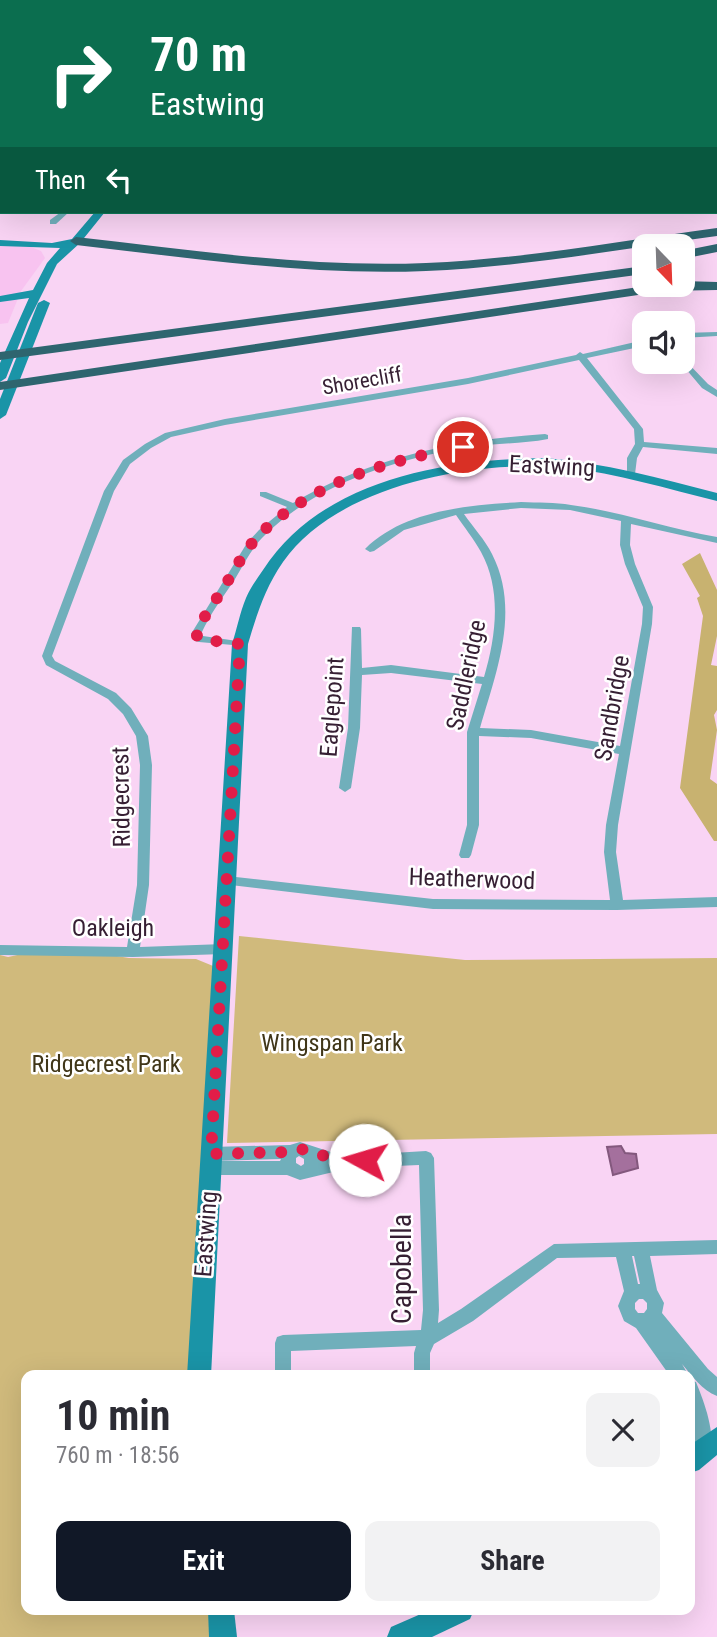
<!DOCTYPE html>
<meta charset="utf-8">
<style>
body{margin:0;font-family:"Roboto Condensed",sans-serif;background:#f2f2f3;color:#2b2b33;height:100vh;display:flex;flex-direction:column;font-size:26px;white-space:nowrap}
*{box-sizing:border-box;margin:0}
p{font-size:23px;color:#7c7c81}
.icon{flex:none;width:38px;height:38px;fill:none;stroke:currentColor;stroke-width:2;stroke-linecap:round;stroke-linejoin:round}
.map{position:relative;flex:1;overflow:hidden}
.panel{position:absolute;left:21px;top:1370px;width:674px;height:245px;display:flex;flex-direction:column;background:#fff;border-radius:14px;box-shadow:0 7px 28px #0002}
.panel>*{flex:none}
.banner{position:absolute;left:0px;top:0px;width:718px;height:214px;box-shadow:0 7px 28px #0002;background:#0b6e4f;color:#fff;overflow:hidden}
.needle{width:46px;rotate:157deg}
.fabs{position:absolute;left:632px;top:234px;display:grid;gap:14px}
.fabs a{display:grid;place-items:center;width:63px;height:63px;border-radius:14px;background:#fff;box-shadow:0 7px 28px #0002;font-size:35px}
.pin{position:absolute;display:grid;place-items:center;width:60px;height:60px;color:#fff;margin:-30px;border:4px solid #fff;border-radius:50%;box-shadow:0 2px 7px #0007}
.me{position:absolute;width:77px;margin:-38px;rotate:276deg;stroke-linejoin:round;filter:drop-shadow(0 0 5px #0008)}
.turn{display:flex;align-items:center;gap:24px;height:147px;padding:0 35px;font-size:32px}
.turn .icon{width:91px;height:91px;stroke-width:2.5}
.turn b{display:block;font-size:49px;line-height:60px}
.then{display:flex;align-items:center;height:66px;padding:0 35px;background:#0003;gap:14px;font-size:26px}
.round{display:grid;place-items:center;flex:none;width:74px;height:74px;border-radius:14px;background:#f2f2f3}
.head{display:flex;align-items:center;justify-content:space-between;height:119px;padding:0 35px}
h1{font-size:42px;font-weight:700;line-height:52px}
.action{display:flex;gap:14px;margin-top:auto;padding:14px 35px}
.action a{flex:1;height:80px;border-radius:14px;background:#111827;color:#fff;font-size:28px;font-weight:700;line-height:80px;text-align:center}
.action a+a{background:#f2f2f3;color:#2b2b33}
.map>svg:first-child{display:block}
</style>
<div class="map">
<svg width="717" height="1637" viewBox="0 0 717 1637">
<rect width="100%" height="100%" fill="#f9d4f4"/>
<polygon fill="#f8c3f0" points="0,245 31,247 41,251 45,258 21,291 8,323 0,324"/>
<g fill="#d0ba7c">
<polygon points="239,936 465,960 717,958 717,1134 227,1143"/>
<polygon points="27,953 98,953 129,958 196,959 218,968 196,1375 26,1376 26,1610 221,1610 216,1637 0,1637 0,955 8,957"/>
</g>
<polygon fill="#c8b270" points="700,553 717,590 717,636 711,665 717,666 717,710 714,715 717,730 710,779 717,784 717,841 714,841 680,788 703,616 697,598 700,596 682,564"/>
<polygon fill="#a4709d" stroke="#83587d" stroke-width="2" points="621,1146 625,1153 636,1154 638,1168 613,1175 607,1147"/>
<polygon fill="#be9cd5" stroke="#856d95" stroke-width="2" points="2,158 2,179 0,179 0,159"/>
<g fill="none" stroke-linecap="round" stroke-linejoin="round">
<g fill="#70afbb" fill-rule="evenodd">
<polygon points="20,0 26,0 18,2"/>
<polygon points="95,0 101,0 94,2"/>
<rect x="391" y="0" width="6" height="2"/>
<polygon points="461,0 468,0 470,2 463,2"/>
<polygon points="624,0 634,2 626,2"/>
<polygon points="690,0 700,2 692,2"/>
<polygon points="716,11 717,12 717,16 716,15"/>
<rect x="0" y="24" width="2" height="4"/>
<rect x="0" y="41" width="2" height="4"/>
<rect x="0" y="51" width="2" height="4"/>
<rect x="716" y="64" width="1" height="5"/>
<polygon points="0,99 2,100 2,104 0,103"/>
<polygon points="2,118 2,124 0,124 0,119"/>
<rect x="716" y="150" width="1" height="5"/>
<rect x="0" y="155" width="2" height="4"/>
<rect x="0" y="195" width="2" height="5"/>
<rect x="716" y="197" width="1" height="4"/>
<polygon points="61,212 69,212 56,224 50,224 50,220"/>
<polygon points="717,332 717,336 682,338 682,333"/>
<polygon points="644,340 644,346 587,358 643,429 644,442 717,448 717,454 643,447 637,458 635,474 633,476 627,476 627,458 635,444 634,429 579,360 468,384 225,425 171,437 151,448 130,464 114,491 52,656 55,661 116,693 131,708 148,736 152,765 149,885 140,947 224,944 229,945 231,949 229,953 224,954 133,957 0,955 0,945 127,947 137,885 140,765 136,736 123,714 108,699 46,665 42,656 104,491 123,460 145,444 165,433 225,419 468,378 576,355 580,352 583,354"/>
<polygon points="682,357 708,384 717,390 717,397 702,388 680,362 682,362"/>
<path d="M545,434L548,435V439C522,444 495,443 468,447C397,459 318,483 265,535C252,547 244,564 235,579C223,597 210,614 201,634L203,636L244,642L245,644L244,646L199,642L195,641L191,634L247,543L259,530L287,507L260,496V492H266L293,503C371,457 456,440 545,434Z"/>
<path d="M521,502C538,503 555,502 571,505C620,511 668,529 717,537V543L631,524L630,545L635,564L653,607L652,624L618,825L616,852L623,900L717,897V907L617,910L433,909L222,884L221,881L222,878L227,876L433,899L610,900L604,852L606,825L619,754L531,738L479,736V825L471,855L469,858H461L459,855L467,825V732L482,684L391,673L362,675L360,728L351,788L345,792L339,788L348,728L352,627H360L361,629L362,668L391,665L484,677C496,637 502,590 481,552C474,539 464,527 456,515L404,530L374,551L370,552L365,549C404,510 469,505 521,502ZM521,508L570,510L621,521L620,545L625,564L643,607L642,624L620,746L531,730L480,728C496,672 521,611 492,554C485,540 473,527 464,514Z"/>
<path d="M300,1142L343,1156L426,1151L431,1153L434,1158L439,1310L438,1323L461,1309L554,1244L717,1240V1254L650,1256L657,1290L664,1303L662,1313L708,1369L717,1377V1396C702,1390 692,1376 682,1364L689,1376H670L636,1328L624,1321L618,1306L624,1291L616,1257L557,1258L473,1321L434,1344L430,1353V1376H414V1353L416,1346L291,1351V1376H275V1343L277,1337L283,1335L421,1330L423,1310L419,1165L350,1168L300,1180L287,1175H210L205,1173L202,1168L205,1163L210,1161H280L281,1159L211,1161L206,1159L203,1154L206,1149L211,1147L290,1145ZM299,1156L304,1159V1164L301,1166L296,1163V1158ZM632,1256H634L640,1284H638ZM639,1299H643L647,1303V1309L644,1313H638L635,1309V1303Z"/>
<path d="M690,1380L696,1382C704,1402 717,1435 709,1456L703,1459L697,1456C692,1445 694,1433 693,1421C691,1406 689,1394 690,1380Z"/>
</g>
<g fill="#1a94a7" fill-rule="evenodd">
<polygon points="133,0 141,0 142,2 134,2"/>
<rect x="336" y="0" width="8" height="2"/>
<rect x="0" y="64" width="2" height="6"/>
<rect x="716" y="80" width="1" height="6"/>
<polygon points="95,212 105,212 80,243 57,264 28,322 6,378 0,382 0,363 29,298 0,302 0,296 33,290 47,263 60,248 0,246 0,240 52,243 72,239"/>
<polygon points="44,300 50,303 6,415 0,419 0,399 38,303"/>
<path d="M545,458C604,463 660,478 717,493V501C667,489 617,473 566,468C478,459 337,484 283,562C265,588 257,614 248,644L211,1376H187L232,644C237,629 240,612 246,598C250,588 257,579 263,570C322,479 445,459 545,458Z"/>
<polygon points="717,1427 717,1455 699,1470 690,1473 690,1445"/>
<polygon points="208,1610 234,1610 237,1637 209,1637"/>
<polygon points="430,1610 474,1610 470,1619 432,1637 387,1637 391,1627"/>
</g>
<g fill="#2e656f" fill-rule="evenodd">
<path d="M717,228V236C620,249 524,267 426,271C309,276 192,258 76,245L70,241L76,237C192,250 309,268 426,263C524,259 620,241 717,228Z"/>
<polygon points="717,244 717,252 682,259 682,251"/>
<polygon points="644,266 644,274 0,360 0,352"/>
<polygon points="682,281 717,282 717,290 665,291 0,390 0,382 652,285 682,285"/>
</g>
</g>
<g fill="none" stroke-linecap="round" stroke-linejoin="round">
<path stroke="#e11d48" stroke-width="12" stroke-dasharray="0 21.6" d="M365,1160L342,1162L304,1149L292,1152L211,1154L240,644L199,639L196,634C203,616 216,601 226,584C237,566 247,546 263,531C319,480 390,460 463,447"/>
</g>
<g text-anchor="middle" stroke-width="5" stroke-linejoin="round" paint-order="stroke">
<g font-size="21" fill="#361f33" stroke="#fff">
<text transform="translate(362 381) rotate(-10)" y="7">Shorecliff</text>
</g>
<g font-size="24" fill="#361f33" stroke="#fff">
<text transform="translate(552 466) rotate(3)" y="8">Eastwing</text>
<text transform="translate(466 675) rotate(-78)" y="8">Saddleridge</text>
<text transform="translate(332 707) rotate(-86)" y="8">Eaglepoint</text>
<text transform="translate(612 708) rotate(-80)" y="8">Sandbridge</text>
<text transform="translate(121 797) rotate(-91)" y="8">Ridgecrest</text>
<text transform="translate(472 879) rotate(2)" y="8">Heatherwood</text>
<text x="113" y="936">Oakleigh</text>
<text transform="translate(206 1234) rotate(-86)" y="8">Eastwing</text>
</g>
<g font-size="24" fill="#403618" stroke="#fff">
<text x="332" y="1051">Wingspan Park</text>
<text x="106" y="1072">Ridgecrest Park</text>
</g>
<g font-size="28" fill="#361f33" stroke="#fff">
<text transform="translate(401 1269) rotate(-90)" y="10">Capobella</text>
</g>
</g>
</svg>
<div class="fabs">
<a><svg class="needle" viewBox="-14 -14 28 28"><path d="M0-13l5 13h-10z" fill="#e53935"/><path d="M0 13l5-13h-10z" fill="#7c7c81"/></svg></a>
<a><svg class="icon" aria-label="sound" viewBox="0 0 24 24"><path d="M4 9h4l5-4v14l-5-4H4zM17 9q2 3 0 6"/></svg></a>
</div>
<div class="pin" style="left:463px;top:447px;background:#d93025"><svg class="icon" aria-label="arrive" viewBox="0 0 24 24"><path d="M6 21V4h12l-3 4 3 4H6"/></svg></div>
<svg class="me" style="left:365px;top:1160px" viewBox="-20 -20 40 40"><circle r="19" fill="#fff"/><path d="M0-13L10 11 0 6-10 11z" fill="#e11d48"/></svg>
<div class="banner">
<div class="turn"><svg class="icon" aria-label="right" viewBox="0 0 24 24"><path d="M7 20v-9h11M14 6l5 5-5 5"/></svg><div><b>70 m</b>Eastwing</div></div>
<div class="then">Then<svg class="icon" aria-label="left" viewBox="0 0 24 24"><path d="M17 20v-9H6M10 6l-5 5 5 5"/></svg></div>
</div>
<section class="panel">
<div class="head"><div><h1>10 min</h1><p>760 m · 18:56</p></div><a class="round"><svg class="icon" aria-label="close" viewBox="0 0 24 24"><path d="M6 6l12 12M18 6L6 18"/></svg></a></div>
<div class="action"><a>Exit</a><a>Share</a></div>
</section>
</div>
